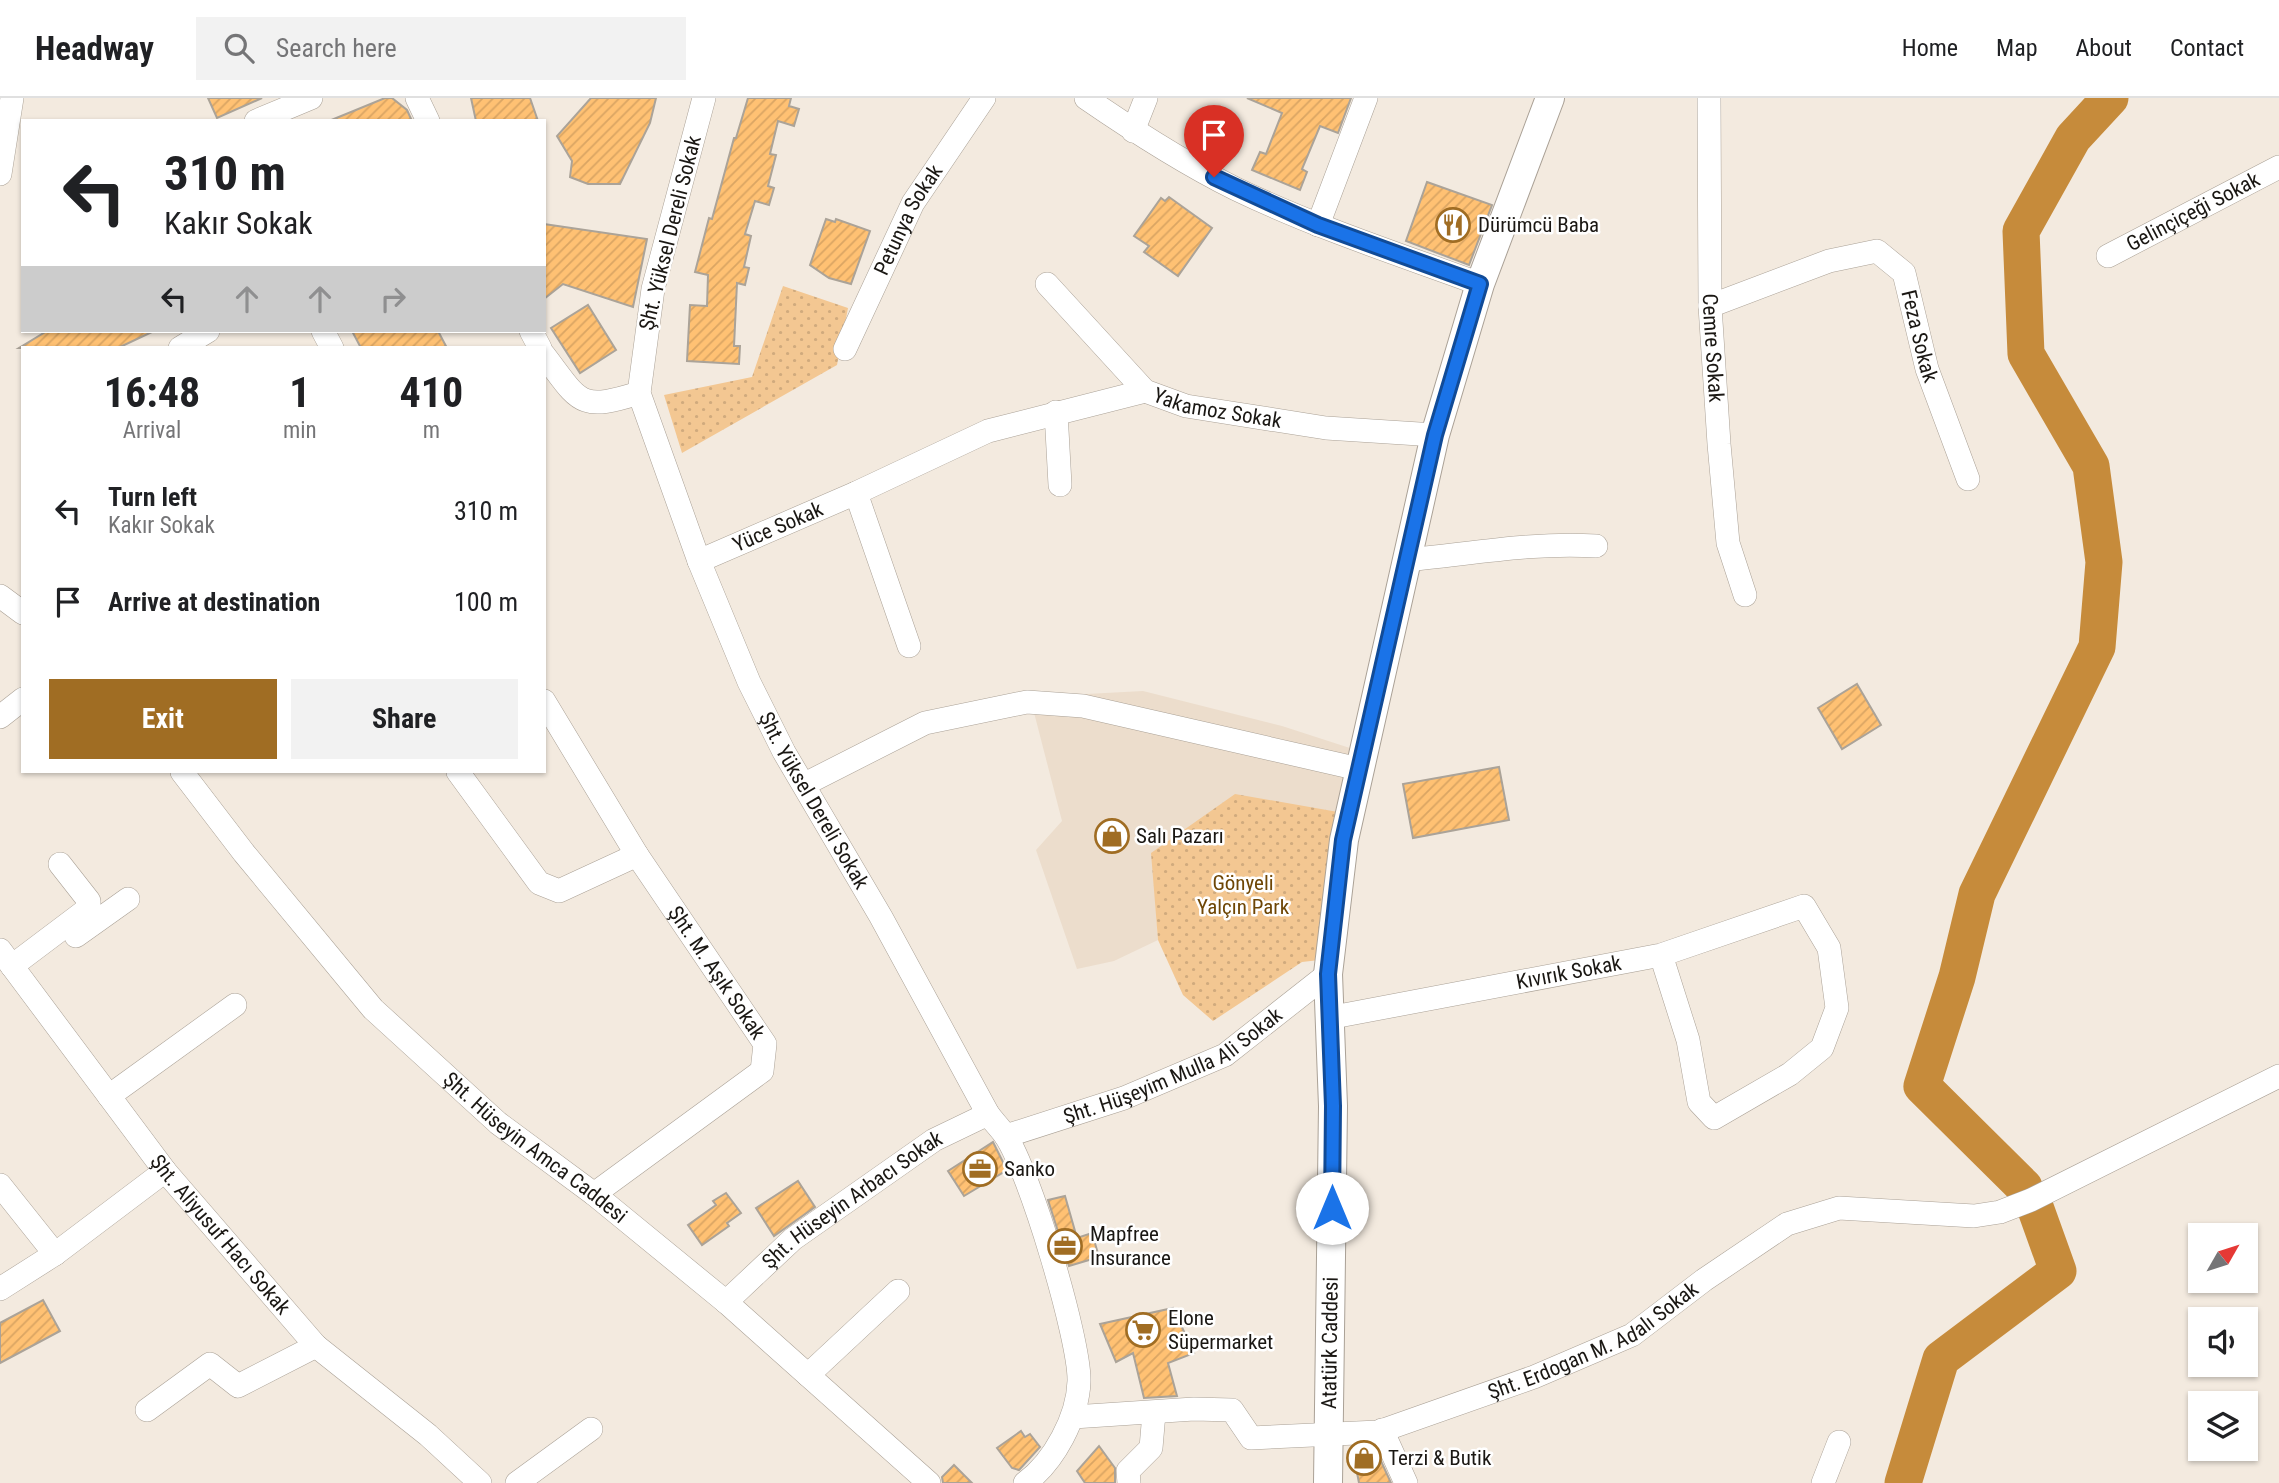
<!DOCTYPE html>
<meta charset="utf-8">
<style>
body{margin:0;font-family:"Roboto Condensed",sans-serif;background:#f2f2f2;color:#202124;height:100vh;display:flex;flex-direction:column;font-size:26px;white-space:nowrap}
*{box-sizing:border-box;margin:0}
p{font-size:23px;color:#757577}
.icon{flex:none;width:38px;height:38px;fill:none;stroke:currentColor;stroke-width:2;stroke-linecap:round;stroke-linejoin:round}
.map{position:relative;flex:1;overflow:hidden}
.drawer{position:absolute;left:21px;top:248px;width:525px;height:427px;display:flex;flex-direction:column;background:#fff;border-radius:0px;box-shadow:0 2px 5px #0004}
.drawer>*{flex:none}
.hud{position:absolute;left:21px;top:21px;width:525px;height:214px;border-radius:0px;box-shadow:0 2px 5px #0004;background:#fff;color:#202124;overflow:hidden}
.needle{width:46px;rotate:51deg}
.fabs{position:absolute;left:2188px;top:1125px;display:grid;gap:14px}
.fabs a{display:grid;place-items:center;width:70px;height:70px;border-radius:0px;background:#fff;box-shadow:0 2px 5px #0004;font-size:35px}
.pin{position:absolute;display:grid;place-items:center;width:60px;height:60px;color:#fff;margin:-72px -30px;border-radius:50% 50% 50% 0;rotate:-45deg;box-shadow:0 0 7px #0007}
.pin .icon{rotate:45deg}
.me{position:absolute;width:77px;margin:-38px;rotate:0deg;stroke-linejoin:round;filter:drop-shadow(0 0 5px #0008)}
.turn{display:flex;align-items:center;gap:24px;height:147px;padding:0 28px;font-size:32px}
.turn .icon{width:91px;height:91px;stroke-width:2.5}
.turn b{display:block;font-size:49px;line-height:60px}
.lanes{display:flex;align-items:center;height:66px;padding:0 28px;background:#0003;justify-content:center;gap:35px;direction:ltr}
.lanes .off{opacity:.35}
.eta{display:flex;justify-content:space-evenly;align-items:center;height:119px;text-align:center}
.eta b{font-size:42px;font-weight:700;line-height:49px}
.cta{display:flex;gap:14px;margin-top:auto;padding:14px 28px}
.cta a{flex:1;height:80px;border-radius:0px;background:#a06d23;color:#fff;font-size:28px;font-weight:700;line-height:80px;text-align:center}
.cta a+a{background:#f2f2f2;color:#202124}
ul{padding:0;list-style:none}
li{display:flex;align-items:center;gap:21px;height:91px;padding:0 28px}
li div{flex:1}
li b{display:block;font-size:26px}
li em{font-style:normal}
header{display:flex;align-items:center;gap:42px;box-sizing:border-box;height:98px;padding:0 35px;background:#fff;border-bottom:2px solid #e0e0e0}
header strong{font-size:33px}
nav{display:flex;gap:38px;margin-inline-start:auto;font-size:24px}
.search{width:490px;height:63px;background:#f2f2f2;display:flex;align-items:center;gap:18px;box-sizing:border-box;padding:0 24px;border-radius:0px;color:#757577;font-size:26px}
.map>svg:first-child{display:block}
</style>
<header>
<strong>Headway</strong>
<div class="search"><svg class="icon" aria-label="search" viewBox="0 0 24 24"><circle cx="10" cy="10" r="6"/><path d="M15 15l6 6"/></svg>Search here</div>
<nav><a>Home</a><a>Map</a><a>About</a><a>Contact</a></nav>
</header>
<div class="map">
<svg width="2279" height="1385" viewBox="0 0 2279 1385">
<defs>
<pattern id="park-dots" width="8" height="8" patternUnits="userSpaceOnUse" patternTransform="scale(1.75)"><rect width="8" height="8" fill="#f3c792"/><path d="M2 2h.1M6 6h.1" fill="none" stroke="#d0aa7d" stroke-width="1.8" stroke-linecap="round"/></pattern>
<pattern id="building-hatch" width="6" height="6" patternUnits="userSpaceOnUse" patternTransform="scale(1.75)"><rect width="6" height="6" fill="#ffc173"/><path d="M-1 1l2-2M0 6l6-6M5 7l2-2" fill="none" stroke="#daa563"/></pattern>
</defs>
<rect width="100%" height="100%" fill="#f3eadf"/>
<polygon fill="#ecddcc" points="1143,593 1282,628 1356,652 1338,714 1152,755 1158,842 1114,863 1077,871 1036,752 1062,723 1030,599"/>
<g fill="url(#park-dots)">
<polygon points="783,188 848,210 837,267 682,355 664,297 752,279"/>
<polygon points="1235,696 1338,714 1328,861 1302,864 1213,923 1183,897 1158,842 1151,755"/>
</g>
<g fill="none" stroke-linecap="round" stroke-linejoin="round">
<g stroke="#c68b3b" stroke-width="37">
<polyline points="2024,1089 1922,988 1957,879 1977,796 2097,549 2104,464 2091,368 2026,256 2021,133 2073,40 2110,0"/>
<polyline points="1903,1385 1941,1261 2058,1173 2035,1109"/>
</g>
</g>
<g fill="url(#building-hatch)" stroke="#aba398" stroke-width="2">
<polygon points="208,0 262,0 217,20"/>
<polygon points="385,0 392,0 407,12 412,23 329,23"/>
<polygon points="471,0 530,0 538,23 476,23"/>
<polygon points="591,0 656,0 650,25 620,86 588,86 570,79 572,63 557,38"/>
<polygon points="748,0 791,0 789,8 799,11 794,28 778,23 770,56 776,57 768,88 774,90 769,107 755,103 745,136 751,138 744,169 749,170 745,187 737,185 734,248 740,248 739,266 687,263 690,207 707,208 708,177 695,174 709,120 712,121 734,40 736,40"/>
<polygon points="1247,0 1351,0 1338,35 1320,28 1302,71 1307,74 1300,92 1252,72 1260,54 1266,56 1282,15"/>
<polygon points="1427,84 1492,107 1469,167 1406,143"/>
<polygon points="1169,99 1212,130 1178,178 1144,154 1149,148 1134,138 1161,100 1165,103"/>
<polygon points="826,121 835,124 836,121 870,133 851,186 829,180 810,167"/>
<polygon points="544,126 647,141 633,209 563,186 544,201"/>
<polygon points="588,207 616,252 580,275 551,230"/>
<polygon points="47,233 154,233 118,250 19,250"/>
<polygon points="352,233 438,233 447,250 361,250"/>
<polygon points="1857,586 1881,627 1842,651 1818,610"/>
<polygon points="1499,669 1509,722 1413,740 1403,686"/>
<polygon points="993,1044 1007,1072 964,1098 948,1073"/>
<polygon points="798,1083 815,1109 774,1138 756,1110"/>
<polygon points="726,1095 741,1115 727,1125 729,1128 702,1147 688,1127 716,1107 713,1103"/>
<polygon points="1065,1098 1077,1140 1092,1135 1099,1159 1069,1168 1048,1102"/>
<polygon points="43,1202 60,1233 0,1265 0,1225"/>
<polygon points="1173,1210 1194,1255 1168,1265 1177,1298 1144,1300 1133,1255 1116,1264 1100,1226"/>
<polygon points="1021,1333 1025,1339 1030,1336 1040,1349 1019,1372 1012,1370 997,1350"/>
<polygon points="1099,1348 1115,1370 1115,1385 1085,1385 1077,1373"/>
<polygon points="1375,1350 1391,1385 1359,1385 1353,1354"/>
<polygon points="954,1367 972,1385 943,1385 942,1379"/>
</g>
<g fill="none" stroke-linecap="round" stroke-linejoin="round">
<g stroke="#aaa196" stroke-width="24">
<g id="minor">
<polyline points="417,0 428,23"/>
<path id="s1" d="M704,0L653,191L639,295L699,463L749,584L784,654L881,819L988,1016C993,1023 1000,1030 1005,1037C1029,1071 1080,1242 1079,1283C1078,1319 1054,1364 1025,1385"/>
<path d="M1086,0C1134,33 1184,65 1236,91C1315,129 1398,156 1480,186"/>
<path id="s2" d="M1709,0L1710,208L1719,346L1728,445L1745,497"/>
<polyline points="256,23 311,0"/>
<polyline points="1133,33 1146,0"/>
<polyline points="0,76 12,0"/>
<polyline points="1318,127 1366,0"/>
<path id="s3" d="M2108,158L2279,69"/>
<path id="s4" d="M1047,186L1145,293L1186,308L1326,330L1435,337"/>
<path id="s5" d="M1710,208L1829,163L1877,153L1904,175L1927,271L1968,381"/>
<polyline points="323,233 332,250"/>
<polyline points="531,233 540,250"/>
<polyline points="180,250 208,233"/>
<path id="s6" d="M845,251L913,105L984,0"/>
<path d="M544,257C580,304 578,314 639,295"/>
<polyline points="1056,314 1060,387"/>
<polyline points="856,395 909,548"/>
<path d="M1406,462C1470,456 1532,444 1596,448"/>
<path id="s7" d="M699,463L856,395L988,333L1145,293"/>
<polyline points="0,498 23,515"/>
<path id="s8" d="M544,603L637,757L765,946L762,973L594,1096"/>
<polyline points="0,619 23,601"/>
<path id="s9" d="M182,674L244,755L373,911L498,1025L594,1096L726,1204L929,1385"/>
<polyline points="458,674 539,785 559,793 637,757"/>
<polyline points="805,686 925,625 1027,604 1083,608 1359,671"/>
<polyline points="76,838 128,801"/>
<path id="s10" d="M0,852L165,1073L316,1248L428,1337L480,1385"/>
<polyline points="12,868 89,810 89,803 60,766"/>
<path id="s11" d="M1328,920L1661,857L1804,808L1829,850L1837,910L1822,950L1790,976L1714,1020L1699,1004L1688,942L1661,857"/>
<polyline points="109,998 235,907"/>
<path id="s12" d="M1006,1038L1124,1000L1225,957L1328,876"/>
<polyline points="0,1087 55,1156"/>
<polyline points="0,1191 55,1156 165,1073"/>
<path id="s13" d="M726,1204L793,1141L934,1042L988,1016"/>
<polyline points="808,1277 898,1193"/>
<polyline points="147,1312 210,1266 238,1288 316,1248"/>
<path id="s14" d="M1073,1319L1194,1311L1232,1312L1251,1340L1378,1334L1534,1279L1632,1237L1704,1182L1787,1126L1839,1110L1974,1118L2000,1114L2031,1102L2279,978"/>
<polyline points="1382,1332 1406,1385"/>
<polyline points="517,1385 591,1331"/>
<polyline points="1129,1385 1128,1373 1151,1350 1154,1315"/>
<polyline points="1823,1385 1839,1344"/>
</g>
</g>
<g stroke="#aaa196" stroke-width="30">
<g id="major">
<path id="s15" d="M1328,1385L1333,1008L1328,876L1344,742L1435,337L1480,186L1550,0"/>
</g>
</g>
<use href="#minor" stroke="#fff" stroke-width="23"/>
<use href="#major" stroke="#fff" stroke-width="28"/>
</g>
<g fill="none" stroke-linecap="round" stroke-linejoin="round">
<g stroke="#114b97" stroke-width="18">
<polyline id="route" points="1214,79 1318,127 1480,186 1435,337 1343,742 1328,876 1333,1008 1332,1110"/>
</g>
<use href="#route" stroke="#1a73e8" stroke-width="12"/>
</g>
<defs>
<g id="restaurant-ring" transform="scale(1.75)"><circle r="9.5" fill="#fff" stroke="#a06d23" stroke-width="1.5"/><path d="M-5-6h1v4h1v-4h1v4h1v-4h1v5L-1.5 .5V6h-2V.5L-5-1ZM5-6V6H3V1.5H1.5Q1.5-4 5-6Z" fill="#a06d23"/></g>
<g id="shop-ring" transform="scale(1.75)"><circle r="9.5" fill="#fff" stroke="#a06d23" stroke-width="1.5"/><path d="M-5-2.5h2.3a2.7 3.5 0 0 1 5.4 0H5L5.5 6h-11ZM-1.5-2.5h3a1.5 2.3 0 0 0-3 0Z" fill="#a06d23"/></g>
<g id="office-ring" transform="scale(1.75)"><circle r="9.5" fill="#fff" stroke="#a06d23" stroke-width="1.5"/><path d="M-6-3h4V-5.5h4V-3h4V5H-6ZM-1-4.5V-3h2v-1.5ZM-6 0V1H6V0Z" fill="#a06d23"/></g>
<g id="supermarket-ring" transform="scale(1.75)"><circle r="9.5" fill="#fff" stroke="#a06d23" stroke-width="1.5"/><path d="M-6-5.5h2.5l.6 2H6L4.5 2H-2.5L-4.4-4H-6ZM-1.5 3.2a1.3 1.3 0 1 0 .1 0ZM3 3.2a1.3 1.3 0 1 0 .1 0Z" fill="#a06d23"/></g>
</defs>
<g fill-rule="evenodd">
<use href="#restaurant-ring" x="1453" y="127"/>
<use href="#shop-ring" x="1112" y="738"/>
<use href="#office-ring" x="980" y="1071"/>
<use href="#office-ring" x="1065" y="1148"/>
<use href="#supermarket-ring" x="1143" y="1232"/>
<use href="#shop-ring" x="1364" y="1360"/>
</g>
<g text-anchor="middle" stroke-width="5" stroke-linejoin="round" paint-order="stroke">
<g font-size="21" fill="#1a1713" stroke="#fff">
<text dy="7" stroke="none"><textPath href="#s3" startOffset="96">Gelinçiçeği Sokak</textPath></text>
<text dy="7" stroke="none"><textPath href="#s6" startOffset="144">Petunya Sokak</textPath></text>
<text transform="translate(670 135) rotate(-76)" y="7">Şht. Yüksel Dereli Sokak</text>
<text dy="7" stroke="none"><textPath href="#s5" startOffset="276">Feza Sokak</textPath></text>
<text dy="7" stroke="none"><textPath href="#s2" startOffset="250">Cemre Sokak</textPath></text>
<text dy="7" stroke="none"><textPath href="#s4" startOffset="220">Yakamoz Sokak</textPath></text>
<text dy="7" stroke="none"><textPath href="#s7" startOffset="86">Yüce Sokak</textPath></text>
<text dy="7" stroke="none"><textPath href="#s1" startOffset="747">Şht. Yüksel Dereli Sokak</textPath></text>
<text dy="7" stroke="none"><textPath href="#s8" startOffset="322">Şht. M. Aşık Sokak</textPath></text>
<text dy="7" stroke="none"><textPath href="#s11" startOffset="245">Kıvırık Sokak</textPath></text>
<text dy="7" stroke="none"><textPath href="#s12" startOffset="182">Şht. Hüşeyim Mulla Ali Sokak</textPath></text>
<text dy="7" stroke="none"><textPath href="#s9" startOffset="518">Şht. Hüseyin Amca Caddesi</textPath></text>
<text dy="7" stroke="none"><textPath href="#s13" startOffset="163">Şht. Hüseyin Arbacı Sokak</textPath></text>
<text dy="7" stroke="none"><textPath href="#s10" startOffset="360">Şht. Aliyusuf Hacı Sokak</textPath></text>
<text dy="7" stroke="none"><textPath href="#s14" startOffset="555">Şht. Erdogan M. Adalı Sokak</textPath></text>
<text dy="7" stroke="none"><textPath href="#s15" startOffset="140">Atatürk Caddesi</textPath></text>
</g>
<g font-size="21" fill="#1a1713" stroke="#fff" text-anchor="start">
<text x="1478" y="134">Dürümcü Baba</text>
<text x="1136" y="745">Salı Pazarı</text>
<text x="1004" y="1078">Sanko</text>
<text x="1090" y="1143">Mapfree<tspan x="1090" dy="24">Insurance</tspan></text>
<text x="1168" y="1227">Elone<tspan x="1168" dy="24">Süpermarket</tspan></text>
<text x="1388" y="1367">Terzi &amp; Butik</text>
</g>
<g font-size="21" fill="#6e4605" stroke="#fff">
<text x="1243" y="792">Gönyeli<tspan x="1243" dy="24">Yalçın Park</tspan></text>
</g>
</g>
</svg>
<div class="fabs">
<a><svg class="needle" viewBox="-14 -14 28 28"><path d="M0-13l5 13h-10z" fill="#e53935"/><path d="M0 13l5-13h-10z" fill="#757577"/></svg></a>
<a><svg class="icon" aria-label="sound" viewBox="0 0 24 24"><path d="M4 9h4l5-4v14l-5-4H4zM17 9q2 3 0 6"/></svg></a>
<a><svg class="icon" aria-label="layers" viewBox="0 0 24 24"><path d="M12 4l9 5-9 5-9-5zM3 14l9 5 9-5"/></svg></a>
</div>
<div class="pin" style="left:1214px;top:79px;background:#d93025"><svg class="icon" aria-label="arrive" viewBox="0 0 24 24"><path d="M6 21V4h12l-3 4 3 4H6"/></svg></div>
<svg class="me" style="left:1332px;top:1110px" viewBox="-20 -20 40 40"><circle r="19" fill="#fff"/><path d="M0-13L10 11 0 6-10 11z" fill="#1a73e8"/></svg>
<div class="hud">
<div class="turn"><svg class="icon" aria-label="left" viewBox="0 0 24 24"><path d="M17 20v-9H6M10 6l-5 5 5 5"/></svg><div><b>310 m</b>Kakır Sokak</div></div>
<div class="lanes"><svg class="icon" aria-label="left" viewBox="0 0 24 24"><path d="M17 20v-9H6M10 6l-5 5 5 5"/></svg><svg class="icon off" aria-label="ahead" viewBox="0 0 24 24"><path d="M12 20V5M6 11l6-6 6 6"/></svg><svg class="icon off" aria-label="ahead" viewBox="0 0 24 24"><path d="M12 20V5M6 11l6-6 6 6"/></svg><svg class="icon off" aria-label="right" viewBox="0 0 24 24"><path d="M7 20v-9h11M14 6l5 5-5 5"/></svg></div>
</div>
<section class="drawer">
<div class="eta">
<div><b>16:48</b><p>Arrival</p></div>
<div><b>1</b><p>min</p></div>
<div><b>410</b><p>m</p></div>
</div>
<ul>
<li><svg class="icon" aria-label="left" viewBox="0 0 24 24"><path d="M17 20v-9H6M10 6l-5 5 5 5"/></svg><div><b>Turn left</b><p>Kakır Sokak</p></div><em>310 m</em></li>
<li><svg class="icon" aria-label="arrive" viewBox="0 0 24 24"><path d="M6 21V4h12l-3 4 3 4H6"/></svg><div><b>Arrive at destination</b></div><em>100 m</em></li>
</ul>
<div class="cta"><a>Exit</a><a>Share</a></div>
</section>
</div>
